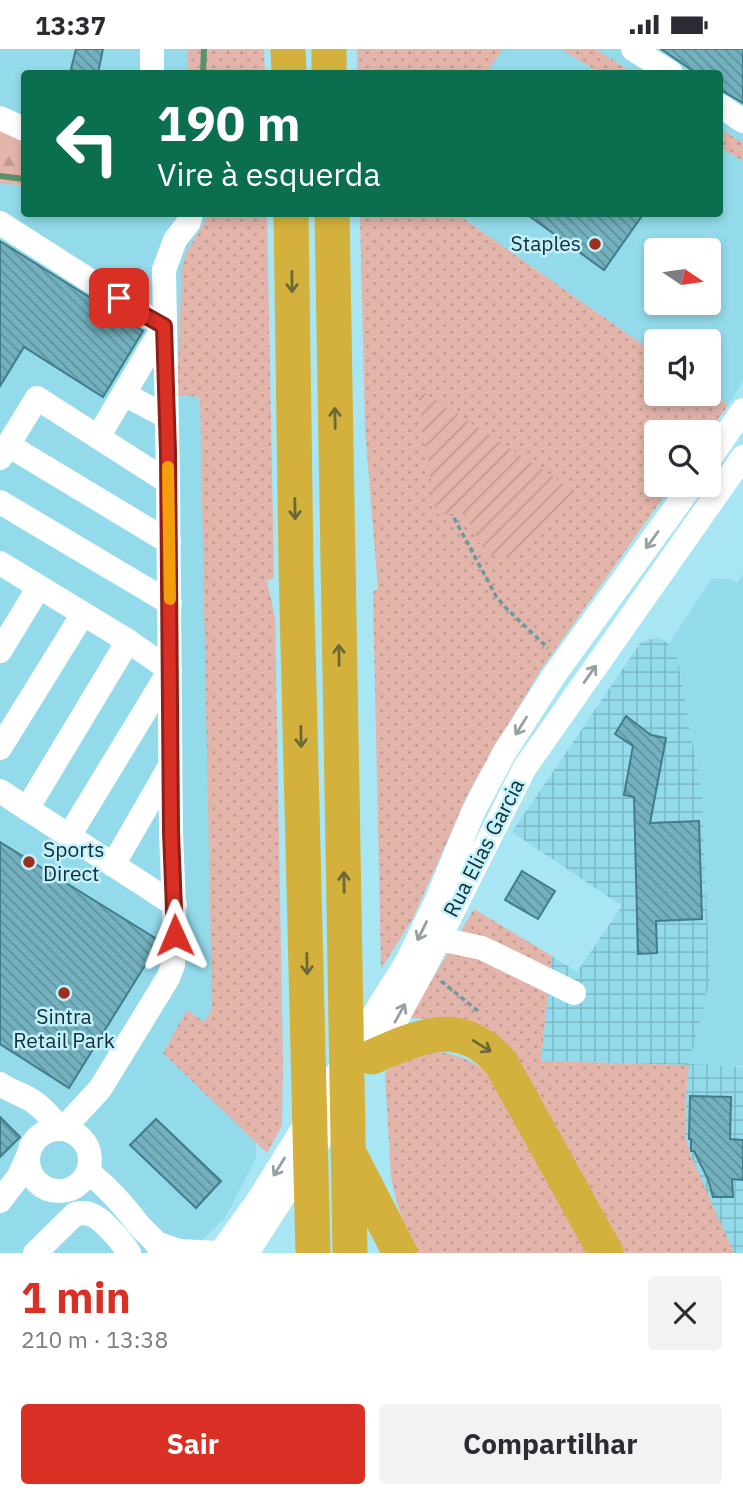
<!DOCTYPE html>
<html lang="pt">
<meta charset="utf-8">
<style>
body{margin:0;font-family:"IBM Plex Sans",sans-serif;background:#f2f2f3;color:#2b2b33;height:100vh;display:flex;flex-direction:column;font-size:26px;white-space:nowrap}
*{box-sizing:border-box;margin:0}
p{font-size:23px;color:#7c7c81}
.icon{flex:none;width:38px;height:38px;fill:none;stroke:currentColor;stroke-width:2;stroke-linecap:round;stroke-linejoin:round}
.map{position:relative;height:1204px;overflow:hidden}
.side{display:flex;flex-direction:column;background:#fff;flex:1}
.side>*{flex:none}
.banner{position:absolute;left:21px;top:21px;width:702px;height:147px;border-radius:7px;box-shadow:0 4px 10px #0003;background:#0b6e4f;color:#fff;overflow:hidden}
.needle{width:46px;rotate:103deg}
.buttons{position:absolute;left:644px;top:189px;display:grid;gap:14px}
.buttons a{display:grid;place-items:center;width:77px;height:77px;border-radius:7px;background:#fff;box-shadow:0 4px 10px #0003;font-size:35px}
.pin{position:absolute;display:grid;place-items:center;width:60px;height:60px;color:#fff;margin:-30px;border-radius:14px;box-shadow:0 4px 10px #0006}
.me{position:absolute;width:77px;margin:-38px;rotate:359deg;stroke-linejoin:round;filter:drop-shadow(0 0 5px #0008)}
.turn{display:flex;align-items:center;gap:24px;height:147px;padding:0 21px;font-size:32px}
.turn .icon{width:91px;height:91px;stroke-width:2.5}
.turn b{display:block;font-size:49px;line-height:60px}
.round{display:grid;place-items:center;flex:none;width:74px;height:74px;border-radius:7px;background:#f2f2f3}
.head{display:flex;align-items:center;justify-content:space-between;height:119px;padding:0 21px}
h1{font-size:42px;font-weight:800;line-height:52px;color:#d93025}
.cta{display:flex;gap:14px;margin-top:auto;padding:14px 21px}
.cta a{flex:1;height:80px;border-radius:7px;background:#d93025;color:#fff;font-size:28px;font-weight:800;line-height:80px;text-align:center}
.cta a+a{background:#f2f2f3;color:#2b2b33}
.status{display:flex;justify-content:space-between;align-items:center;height:49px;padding:0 35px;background:#fff;direction:ltr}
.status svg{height:19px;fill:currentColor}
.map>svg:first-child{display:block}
</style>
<div class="status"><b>13:37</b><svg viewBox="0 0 49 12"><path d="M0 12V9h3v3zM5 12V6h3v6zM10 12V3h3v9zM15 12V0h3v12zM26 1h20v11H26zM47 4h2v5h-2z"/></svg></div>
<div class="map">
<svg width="743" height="1204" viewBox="0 0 743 1204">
<defs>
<pattern id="industrial-grid" width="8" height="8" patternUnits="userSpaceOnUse" patternTransform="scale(1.75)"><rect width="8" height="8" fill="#93dbeb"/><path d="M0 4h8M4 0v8" fill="none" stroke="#7ebcca"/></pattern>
<pattern id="grass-dots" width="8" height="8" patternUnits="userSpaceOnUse" patternTransform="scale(1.75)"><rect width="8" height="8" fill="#e2b4aa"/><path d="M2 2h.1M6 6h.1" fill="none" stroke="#c19b93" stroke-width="1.8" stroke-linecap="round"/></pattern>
<pattern id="forest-firs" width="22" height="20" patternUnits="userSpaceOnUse" patternTransform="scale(1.75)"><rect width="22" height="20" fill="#e2b4aa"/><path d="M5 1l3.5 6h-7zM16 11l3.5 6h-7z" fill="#c19b93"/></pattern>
<pattern id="garden-furrows" width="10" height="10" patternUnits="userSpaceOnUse" patternTransform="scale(1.75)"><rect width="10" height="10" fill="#e2b4aa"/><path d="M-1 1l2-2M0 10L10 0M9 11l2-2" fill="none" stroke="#c19b93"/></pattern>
<pattern id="building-back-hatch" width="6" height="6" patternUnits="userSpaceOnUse" patternTransform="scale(1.75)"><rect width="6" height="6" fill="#74b1be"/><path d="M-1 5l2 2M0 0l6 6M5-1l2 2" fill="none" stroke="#5e909b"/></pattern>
</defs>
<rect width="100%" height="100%" fill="#a8e6f4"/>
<g fill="#93dbeb" fill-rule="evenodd">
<polygon points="0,0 232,0 232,24 24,24 24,164 233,165 256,1109 225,1169 188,1204 0,1204"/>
<path d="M392,0H743V332L728,356L709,342V292H656V305L457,165L719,164V24H394ZM656,201H709V254H656Z"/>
<polygon points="743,525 743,1017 689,1016 702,747 677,607 669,595 712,529 728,530 737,534"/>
</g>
<polygon fill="url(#industrial-grid)" points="658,588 669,595 677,607 702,747 710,930 689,1015 743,1018 743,1204 730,1204 690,1105 685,1086 686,1047 689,1016 541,1012 552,907 577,923 622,857 512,783 641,593"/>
<g fill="url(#grass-dots)">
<polygon points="188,0 264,0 265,24 187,24"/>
<polygon points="357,0 503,0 486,24 357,24"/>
<polygon points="561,0 595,0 634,24 600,24"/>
<polygon points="719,79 743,94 743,112 719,98"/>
<polygon points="207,165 267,165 274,529 267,532 275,569 283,1014 282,1076 267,1104 163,1004 187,961 204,973 212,960 200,348 177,346 182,219 186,204 207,169"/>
<polygon points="360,165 457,165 656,305 656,345 709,345 709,342 728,356 709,384 656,383 656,436 672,436 540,622 471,739 412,871 381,920 373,543 378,540 365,379"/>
<polygon points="474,860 552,907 541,1012 689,1016 686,1047 685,1086 690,1105 734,1204 622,1204 522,1026 428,970 409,969"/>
<path d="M441,1003C464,1008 478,1014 496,1031L588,1204H415L398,1158L391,1129L385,1023C403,1011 419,1005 441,1003Z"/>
</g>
<polygon fill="url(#forest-firs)" points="0,81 24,90 24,137 0,134"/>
<polygon fill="url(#garden-furrows)" points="417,339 575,442 512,507 486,506 465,465 436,465"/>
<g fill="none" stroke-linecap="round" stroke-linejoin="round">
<g stroke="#5b916b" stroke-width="6">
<polyline points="203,24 204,0"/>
<polyline points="0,127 24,130"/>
</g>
</g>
<g fill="url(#building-back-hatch)" stroke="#417d89" stroke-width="2">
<polygon points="76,0 103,0 98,24 70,24"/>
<polygon points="661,0 743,0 743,54 719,40 719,24 696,24"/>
<polygon points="525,164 644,164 604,221"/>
<polygon points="0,192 143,282 103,348 24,298 0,337"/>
<polygon points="626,667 651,686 666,689 650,774 699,772 702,870 656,872 657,904 638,905 634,748 624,746 633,697 615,685"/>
<polygon points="0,793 160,892 69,1039 0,995"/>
<polygon points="522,822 555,842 538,870 505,851"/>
<polygon points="690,1047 731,1048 730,1090 743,1091 743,1131 732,1130 733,1148 713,1148 708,1130 694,1102 691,1102 691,1090 689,1090"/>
<polygon points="0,1068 20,1088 0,1108"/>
<polygon points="156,1070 221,1132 196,1159 130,1096"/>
</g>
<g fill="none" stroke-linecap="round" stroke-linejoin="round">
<g stroke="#6b99a3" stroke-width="3.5" stroke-dasharray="5 3.5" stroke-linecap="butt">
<polyline points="454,469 496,547 506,559 548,599"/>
<polyline points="441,932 478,962"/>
</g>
<g stroke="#fff" stroke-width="24">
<polyline points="633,0 671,24"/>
<polyline points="152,24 152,0"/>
<polyline points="719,56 743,72"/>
<polyline points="0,69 24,80"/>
<polyline points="0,174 139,263 165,277"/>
<polyline points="124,345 167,368"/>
<polyline points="98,388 164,277"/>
<polyline points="8,396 169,493"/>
<polyline points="0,409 37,349 168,433"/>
<polyline points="709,411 743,361"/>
<polyline points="0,453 170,554"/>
<polyline points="0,514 128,592 170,621 69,787"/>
<polyline points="0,602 39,538"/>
<polyline points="0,699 83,565"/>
<polyline points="0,742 175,856"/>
<polyline points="27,760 128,592"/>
<polyline points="113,816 170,717"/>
<polyline points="439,890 482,899 574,944"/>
<polyline points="373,1007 390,982 424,920 524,720 743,408"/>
<path d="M0,1035C10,1042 21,1045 31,1051C43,1058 52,1070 61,1080"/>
<circle cx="59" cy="1111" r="31"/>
<polyline points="68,1081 73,1069 100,1040 168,929 173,916 175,886 171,783 168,433 164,221 175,191 189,173 191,164"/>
<path d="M88,1123C108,1138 123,1156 138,1175C146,1185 157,1191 162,1204"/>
<polyline points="0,1152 19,1127 28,1107"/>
<polyline points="158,1195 179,1202 218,1204"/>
<path d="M35,1204L75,1165C81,1164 86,1163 92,1166C103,1170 123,1194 129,1204"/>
<polyline points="220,1204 257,1153 408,911 436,853 473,763 504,704 555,625 692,436"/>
<polyline points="247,1204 348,1047"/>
</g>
<g stroke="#d3b13c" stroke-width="35">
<polyline points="288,0 289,24"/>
<polyline points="329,0 329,24"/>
<polyline points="291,164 296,516 313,1204"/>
<polyline points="332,164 350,1204"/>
<path d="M372,1008C420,987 461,967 501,1014L606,1204"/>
<polyline points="352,1110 400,1204"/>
</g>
</g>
<defs><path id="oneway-shaft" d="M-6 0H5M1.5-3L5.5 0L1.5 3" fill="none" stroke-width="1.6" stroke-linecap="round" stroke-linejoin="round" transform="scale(1.75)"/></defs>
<g stroke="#6a6937">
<use href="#oneway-shaft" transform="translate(292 233) rotate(89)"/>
<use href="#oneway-shaft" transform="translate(335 369) rotate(-91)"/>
<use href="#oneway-shaft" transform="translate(295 460) rotate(89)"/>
<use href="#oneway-shaft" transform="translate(339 606) rotate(-91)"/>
<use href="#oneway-shaft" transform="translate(301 688) rotate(89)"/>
<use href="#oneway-shaft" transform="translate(344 833) rotate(-91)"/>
<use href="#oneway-shaft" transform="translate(307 915) rotate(89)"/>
<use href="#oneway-shaft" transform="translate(482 997) rotate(32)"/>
</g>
<g stroke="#96a1a3">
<use href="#oneway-shaft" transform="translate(652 491) rotate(126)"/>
<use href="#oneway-shaft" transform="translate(590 625) rotate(-55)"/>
<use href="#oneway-shaft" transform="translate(521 677) rotate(122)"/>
<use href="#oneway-shaft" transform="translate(422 882) rotate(116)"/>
<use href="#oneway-shaft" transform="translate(400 964) rotate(-61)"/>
<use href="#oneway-shaft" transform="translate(279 1118) rotate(122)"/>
</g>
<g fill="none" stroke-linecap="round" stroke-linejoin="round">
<g stroke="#8d1f18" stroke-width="18">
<polyline id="route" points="119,249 139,263 164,277 168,403 171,783 175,886"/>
</g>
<use href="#route" stroke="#d93025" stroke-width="12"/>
<polyline stroke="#f59e0b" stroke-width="12" points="168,418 170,550"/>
</g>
<g fill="#9a301d" stroke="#c0f1fc" stroke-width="2.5">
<circle cx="595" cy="195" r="7"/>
<circle cx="29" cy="813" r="7"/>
<circle cx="64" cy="944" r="7"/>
</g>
<g text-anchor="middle" stroke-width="5" stroke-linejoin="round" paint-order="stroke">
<g font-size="21" fill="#152e33" stroke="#c0f1fc" text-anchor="end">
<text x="581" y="202">Staples</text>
<text x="43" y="808" text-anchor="start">Sports<tspan x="43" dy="24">Direct</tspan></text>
<text x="64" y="975" text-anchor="middle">Sintra<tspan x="64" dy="24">Retail Park</tspan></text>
</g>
<g font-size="21" fill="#152e33" stroke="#c0f1fc">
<text transform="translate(484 799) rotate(-63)" y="7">Rua Elias Garcia</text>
</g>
</g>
</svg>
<div class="buttons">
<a><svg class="needle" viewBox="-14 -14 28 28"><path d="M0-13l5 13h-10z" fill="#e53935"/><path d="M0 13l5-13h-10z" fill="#7c7c81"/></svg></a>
<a><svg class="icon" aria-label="sound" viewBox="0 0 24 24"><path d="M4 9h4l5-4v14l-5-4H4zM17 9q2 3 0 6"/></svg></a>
<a><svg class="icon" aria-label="search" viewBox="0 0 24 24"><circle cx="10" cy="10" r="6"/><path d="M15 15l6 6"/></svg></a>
</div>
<div class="pin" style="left:119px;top:249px;background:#d93025"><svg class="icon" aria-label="arrive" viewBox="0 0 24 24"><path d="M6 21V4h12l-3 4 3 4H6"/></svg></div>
<svg class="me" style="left:175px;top:886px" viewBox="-20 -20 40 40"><path d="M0-17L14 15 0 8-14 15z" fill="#d93025" stroke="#fff" stroke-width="4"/></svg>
<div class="banner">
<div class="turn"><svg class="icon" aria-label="left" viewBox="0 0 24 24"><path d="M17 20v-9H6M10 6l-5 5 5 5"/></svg><div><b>190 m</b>Vire à esquerda</div></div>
</div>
</div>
<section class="side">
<div class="head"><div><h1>1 min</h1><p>210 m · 13:38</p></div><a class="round"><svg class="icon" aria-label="close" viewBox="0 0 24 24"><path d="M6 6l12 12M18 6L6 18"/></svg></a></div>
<div class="cta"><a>Sair</a><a>Compartilhar</a></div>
</section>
